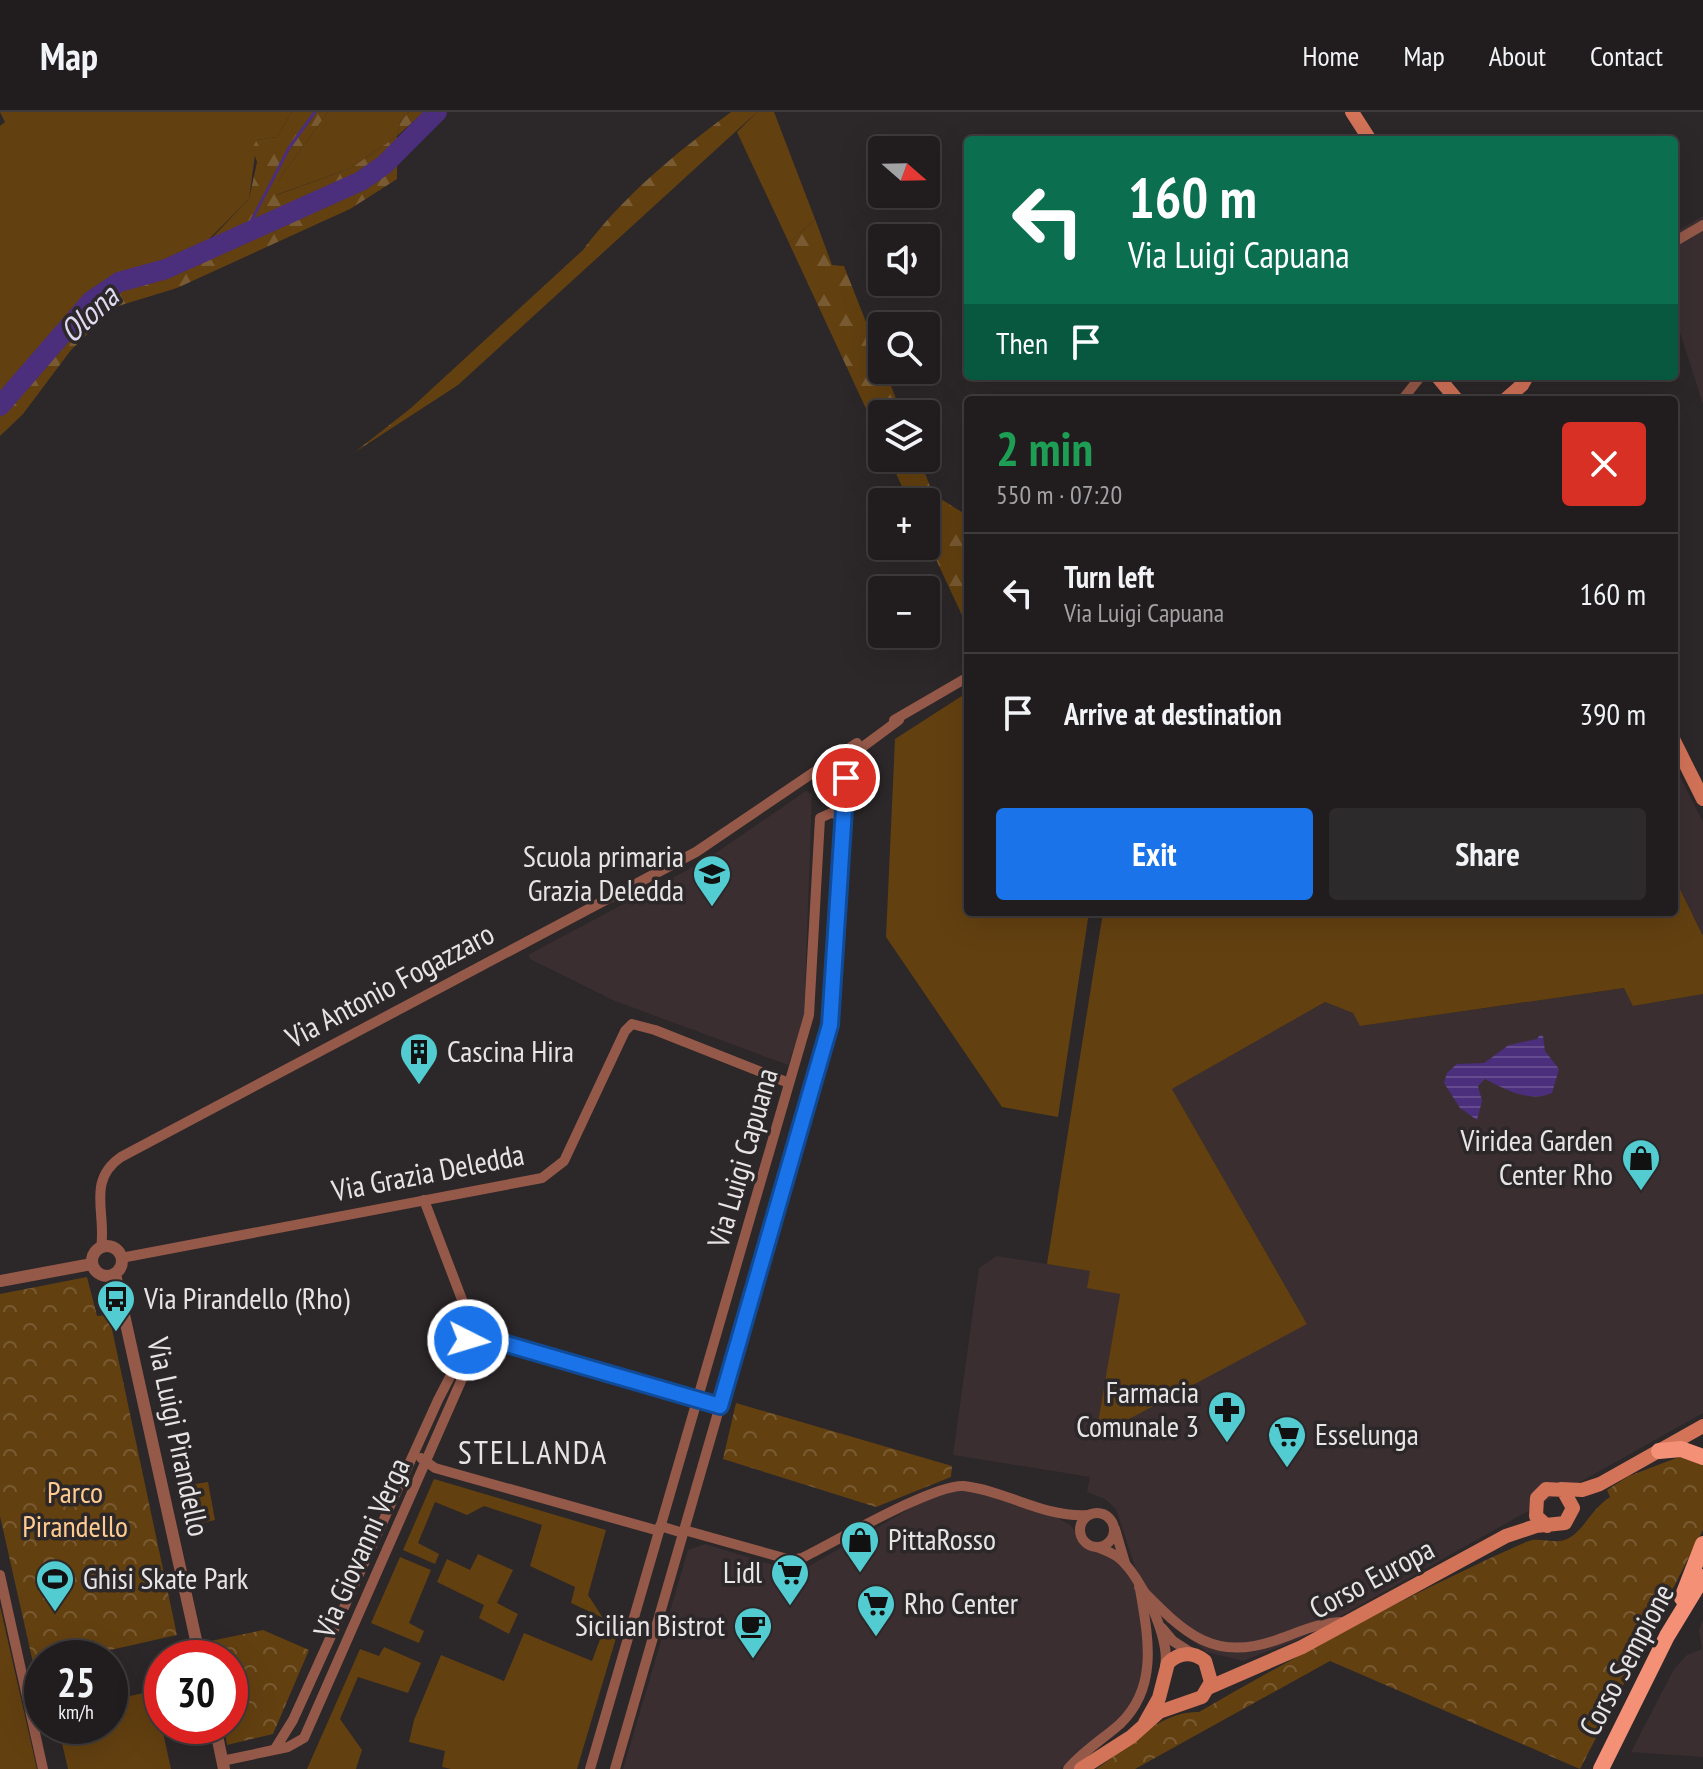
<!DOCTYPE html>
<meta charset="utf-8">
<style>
body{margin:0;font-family:"PT Sans Narrow",sans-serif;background:#2d2a2b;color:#f1f3f6;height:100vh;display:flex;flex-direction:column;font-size:30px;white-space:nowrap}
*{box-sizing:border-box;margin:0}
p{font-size:26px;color:#a2a2a4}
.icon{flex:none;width:44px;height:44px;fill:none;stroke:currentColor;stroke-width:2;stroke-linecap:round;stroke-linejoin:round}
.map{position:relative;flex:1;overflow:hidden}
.drawer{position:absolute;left:964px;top:284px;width:714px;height:520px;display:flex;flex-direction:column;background:#211d1e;border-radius:8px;box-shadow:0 8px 32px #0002,0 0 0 2px #3e3b3c}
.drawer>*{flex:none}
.top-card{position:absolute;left:964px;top:24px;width:714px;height:244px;border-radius:8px;box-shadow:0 8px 32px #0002,0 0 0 2px #3e3b3c;background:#0b6e4f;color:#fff;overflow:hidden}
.needle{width:52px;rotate:110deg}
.controls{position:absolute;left:868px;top:24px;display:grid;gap:16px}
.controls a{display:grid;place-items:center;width:72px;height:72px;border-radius:8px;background:#211d1e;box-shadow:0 8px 32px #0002,0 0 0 2px #3e3b3c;font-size:40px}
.speed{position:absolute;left:24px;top:1528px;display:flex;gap:16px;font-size:40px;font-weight:700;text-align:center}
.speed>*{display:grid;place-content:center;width:104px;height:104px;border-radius:50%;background:#211d1e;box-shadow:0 8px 32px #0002,0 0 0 2px #3e3b3c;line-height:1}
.speed small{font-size:20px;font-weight:400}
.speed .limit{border:12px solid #d22;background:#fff;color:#111}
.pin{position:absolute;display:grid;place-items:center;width:68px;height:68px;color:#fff;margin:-34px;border:4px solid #fff;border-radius:50%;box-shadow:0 2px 8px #0007}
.me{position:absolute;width:88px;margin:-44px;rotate:95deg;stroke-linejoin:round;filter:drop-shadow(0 0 6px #0008)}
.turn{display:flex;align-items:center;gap:28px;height:168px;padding:0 32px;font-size:36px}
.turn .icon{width:104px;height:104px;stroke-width:2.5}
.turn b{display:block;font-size:56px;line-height:68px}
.then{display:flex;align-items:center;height:76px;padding:0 32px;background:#0003;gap:16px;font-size:30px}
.round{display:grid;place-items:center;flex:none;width:84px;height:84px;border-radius:8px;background:#2d2a2b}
.overview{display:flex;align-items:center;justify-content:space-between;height:136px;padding:0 32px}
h1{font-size:48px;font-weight:700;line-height:60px;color:#1e9e55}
.button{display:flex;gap:16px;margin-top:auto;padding:16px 32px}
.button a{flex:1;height:92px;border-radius:8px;background:#1a73e8;color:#fff;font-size:32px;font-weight:700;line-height:92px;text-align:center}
.button a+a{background:#2d2a2b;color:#f1f3f6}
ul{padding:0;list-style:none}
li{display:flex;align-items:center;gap:24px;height:120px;padding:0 32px;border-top:2px solid #3e3b3c}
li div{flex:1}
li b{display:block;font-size:30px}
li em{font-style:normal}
header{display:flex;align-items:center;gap:48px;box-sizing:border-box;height:112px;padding:0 40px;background:#211d1e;border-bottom:2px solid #3e3b3c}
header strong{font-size:38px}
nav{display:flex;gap:44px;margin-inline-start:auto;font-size:28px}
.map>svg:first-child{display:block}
</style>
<header>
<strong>Map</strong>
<nav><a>Home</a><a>Map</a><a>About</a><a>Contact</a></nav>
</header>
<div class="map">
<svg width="1703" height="1657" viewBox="0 0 1703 1657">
<defs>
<pattern id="forest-firs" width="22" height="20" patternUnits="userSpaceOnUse" patternTransform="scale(2)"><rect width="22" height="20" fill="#634010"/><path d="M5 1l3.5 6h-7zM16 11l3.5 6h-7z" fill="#795b33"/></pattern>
<pattern id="park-crowns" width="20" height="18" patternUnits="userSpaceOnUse" patternTransform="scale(2)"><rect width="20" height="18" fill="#634010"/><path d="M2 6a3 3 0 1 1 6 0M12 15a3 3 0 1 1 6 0" fill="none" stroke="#795b33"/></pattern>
<pattern id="water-rules" width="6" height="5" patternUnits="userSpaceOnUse" patternTransform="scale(2)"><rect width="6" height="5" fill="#4b2e7c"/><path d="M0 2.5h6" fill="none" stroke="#654c8e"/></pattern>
</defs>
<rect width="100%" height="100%" fill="#2c2728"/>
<g fill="#3a2e31">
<polygon points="1703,104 1703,292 1674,202 1674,121"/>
<polygon points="1674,653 1703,710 1703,824 1674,765"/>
<polygon points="806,679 812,682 804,907 788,953 615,889 530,847 528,843 704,749"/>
<polygon points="1625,876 1634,894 1703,882 1703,1301 1300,1527 1243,1549 1207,1540 1168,1511 1135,1455 1116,1397 1105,1387 1087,1380 1090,1365 953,1343 979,1156 997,1144 1090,1159 1120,1181 1099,1311 1307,1212 1172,977 1325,890 1353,901 1361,914"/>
<polygon points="962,1375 1049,1401 1070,1413 1085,1431 1118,1447 1138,1476 1147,1531 1140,1578 1121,1608 1060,1657 623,1657 688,1438 705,1432 793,1459 802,1458 946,1376"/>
<polygon points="1703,1507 1703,1645 1631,1640 1674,1557 1687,1543 1702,1537 1699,1518"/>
</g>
<g fill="#634010">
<polygon points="0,0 292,0 277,25 257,28 249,87 196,140 118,164 86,184 0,285 0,14 5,10"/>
<polygon points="328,0 409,0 400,10 397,24 351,56 276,83 280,66"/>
<polygon points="757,0 774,0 815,107 789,131 737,20"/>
<polygon points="968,580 968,800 1089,800 1058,1005 1002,995 886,825 895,627"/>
<polygon points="1674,765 1703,824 1703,882 1633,894 1624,876 1360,914 1353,901 1325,890 1172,977 1307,1212 1116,1314 1098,1311 1120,1182 1087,1176 1090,1159 1047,1152 1103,800 1674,800"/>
<polygon points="434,1367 606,1418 588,1483 603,1506 571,1491 575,1475 530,1454 542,1413 484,1394 467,1403 435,1390 418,1431 439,1442 435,1452 403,1438"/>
<polygon points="208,1370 215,1408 197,1412 189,1373"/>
<polygon points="478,1442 513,1458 497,1491 518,1502 509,1522 479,1506 484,1493 437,1470 447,1447 470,1458"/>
<polygon points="400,1445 431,1458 409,1511 424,1519 419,1531 371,1511"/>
<polygon points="0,1494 37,1657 0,1657"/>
<polygon points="524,1521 592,1549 602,1522 616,1526 577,1657 451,1657 442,1655 445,1639 409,1630 414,1608 441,1543 504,1569"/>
<polygon points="384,1535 421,1551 408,1581 358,1565 340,1607 362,1638 356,1657 307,1657 360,1537 379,1544"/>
<polygon points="154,1579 171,1657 68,1657 58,1614 110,1614 110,1588"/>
</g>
<g fill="url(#forest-firs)">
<polygon points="292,0 328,0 280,66 277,83 351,56 397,24 400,10 409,0 424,0 397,24 397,67 350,97 177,176 115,195 71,238 23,302 0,324 0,303 92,194 120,175 164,163 186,153 249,87 257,50 252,36 257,28 277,25"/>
<path d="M731,0H757L458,273L355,340L411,296L583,138C624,83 676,41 731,0Z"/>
<polygon points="815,107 832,153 844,154 902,302 882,302 882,331 789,131"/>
<polygon points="889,346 919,346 933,382 968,404 968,516 926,426 926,390 909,390"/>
</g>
<g fill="url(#park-crowns)">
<polygon points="87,1165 97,1204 109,1203 177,1523 75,1546 42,1546 42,1553 34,1555 0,1404 0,1182"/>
<polygon points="736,1291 952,1354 951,1365 876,1395 723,1347"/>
<path d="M1679,1345L1703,1353V1418L1580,1657L1330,1549L1135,1657H1096C1129,1636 1158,1599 1199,1600C1305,1539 1413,1480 1526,1430C1539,1424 1554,1433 1567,1427C1583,1420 1591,1397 1610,1385L1607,1378L1629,1364Z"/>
<polygon points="263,1518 309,1538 273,1622 227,1633 224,1614 230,1614 230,1546 210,1546 206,1530"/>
</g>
<path fill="url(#water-rules)" d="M1540,923L1543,924L1545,939L1559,957L1552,981C1528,991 1505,977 1485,967L1478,974L1482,989L1477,1008L1460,996L1444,971L1447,961L1457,952L1484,951L1509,933L1537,927Z"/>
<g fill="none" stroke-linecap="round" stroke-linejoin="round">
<polyline stroke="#4b2e7c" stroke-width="3" points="244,123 289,36 315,0"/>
<polyline stroke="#4b2e7c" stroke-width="20" points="0,294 91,189 119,170 166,157 361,69 384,53 437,0"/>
<g stroke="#955949" stroke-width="10">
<polyline points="1674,130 1703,113"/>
<polyline points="1402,288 1421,264"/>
<polyline points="1435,288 1457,288"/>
<polyline points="894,608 968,565"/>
<polyline points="813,661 829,660 846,666"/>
<polyline points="424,1088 474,1219"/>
<path d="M101,1136C107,1102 86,1069 121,1045L696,740L857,631"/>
<polyline points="121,1146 542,1066 564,1049 625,919 632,912 655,918 789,971"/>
<polyline points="484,1226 720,1294"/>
<polyline points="421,1346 435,1356 659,1419"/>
<circle cx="1097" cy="1418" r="17"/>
<polyline points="660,1414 683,1421"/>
<polyline points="1115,1417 1125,1451"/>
<path d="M684,1418L791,1448L802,1446C833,1431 935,1371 964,1374C1007,1379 1044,1406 1088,1403"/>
<path d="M1097,1435C1105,1438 1113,1441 1119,1446C1141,1464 1171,1527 1165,1554"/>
<polyline points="0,1463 43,1657"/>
<path d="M1139,1475C1185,1522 1214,1552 1282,1526C1304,1518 1323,1509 1347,1510"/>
<polyline points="1162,1516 1173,1529 1193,1542"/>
<polyline points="275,1637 293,1608 438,1288 468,1230"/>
<polyline points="222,1649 288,1635 304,1626 476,1235"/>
<polyline points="590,1657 809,903 820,706 831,701 843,704"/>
<polyline points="615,1657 830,913 848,650 853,642 899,608"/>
<path d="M1068,1657C1082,1640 1103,1627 1120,1612C1159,1575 1148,1524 1140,1477"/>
</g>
<g stroke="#955949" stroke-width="12">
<circle cx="107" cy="1149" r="15"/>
<polyline points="115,1162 200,1546"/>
<polyline points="0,1169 92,1152"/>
<polyline points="215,1614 224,1657"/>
</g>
<g stroke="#d37358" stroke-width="14">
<polyline points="1352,0 1370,28"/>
<polyline points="1437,264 1457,288"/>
<polyline points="1505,288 1522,273 1527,264"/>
<polyline points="1674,629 1703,687"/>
<polyline points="1561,1377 1582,1378 1600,1372 1703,1314"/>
<polyline points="1210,1575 1302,1535 1506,1424 1536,1414 1565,1411 1573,1396 1563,1378 1546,1377 1537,1386 1536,1404 1547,1414"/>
<path d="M1081,1657L1131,1625L1159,1600L1202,1585L1211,1570L1205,1549C1192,1539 1179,1540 1168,1551L1159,1586L1145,1611"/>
</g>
<g stroke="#f49075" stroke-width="16">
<polyline points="1659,1339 1681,1337 1703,1345"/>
<polyline points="1682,1486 1703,1432"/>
<polyline points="1601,1657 1667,1524 1703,1465"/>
</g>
</g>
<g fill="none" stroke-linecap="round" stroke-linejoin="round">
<g stroke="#114b97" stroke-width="20">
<polyline id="route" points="468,1228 474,1234 481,1233 484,1226 503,1231 720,1294 830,913 846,666"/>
</g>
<use href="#route" stroke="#1a73e8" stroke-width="14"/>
</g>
<defs>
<g id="school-pin" transform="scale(2)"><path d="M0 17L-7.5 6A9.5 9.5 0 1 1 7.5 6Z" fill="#52ccd0" stroke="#2c2728"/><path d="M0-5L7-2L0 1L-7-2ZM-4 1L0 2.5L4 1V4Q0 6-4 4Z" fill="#111"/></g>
<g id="building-pin" transform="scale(2)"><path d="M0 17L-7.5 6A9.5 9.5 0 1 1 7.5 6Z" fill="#52ccd0" stroke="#2c2728"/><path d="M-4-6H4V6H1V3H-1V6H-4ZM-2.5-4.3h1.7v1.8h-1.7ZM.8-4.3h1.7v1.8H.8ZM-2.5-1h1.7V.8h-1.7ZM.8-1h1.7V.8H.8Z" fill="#111"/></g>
<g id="shop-pin" transform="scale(2)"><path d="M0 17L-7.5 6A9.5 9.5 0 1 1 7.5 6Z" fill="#52ccd0" stroke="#2c2728"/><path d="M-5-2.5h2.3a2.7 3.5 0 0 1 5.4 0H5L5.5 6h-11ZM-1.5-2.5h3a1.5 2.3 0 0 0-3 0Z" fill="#111"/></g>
<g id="bus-pin" transform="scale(2)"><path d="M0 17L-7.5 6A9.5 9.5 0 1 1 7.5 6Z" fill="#52ccd0" stroke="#2c2728"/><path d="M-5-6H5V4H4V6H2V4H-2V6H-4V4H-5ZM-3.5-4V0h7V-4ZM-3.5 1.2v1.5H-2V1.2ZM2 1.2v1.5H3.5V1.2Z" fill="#111"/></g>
<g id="pharmacy-pin" transform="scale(2)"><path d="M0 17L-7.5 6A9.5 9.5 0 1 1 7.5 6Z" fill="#52ccd0" stroke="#2c2728"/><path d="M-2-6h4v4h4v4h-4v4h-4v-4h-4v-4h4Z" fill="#111"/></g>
<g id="supermarket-pin" transform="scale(2)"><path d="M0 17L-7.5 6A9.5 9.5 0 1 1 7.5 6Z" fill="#52ccd0" stroke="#2c2728"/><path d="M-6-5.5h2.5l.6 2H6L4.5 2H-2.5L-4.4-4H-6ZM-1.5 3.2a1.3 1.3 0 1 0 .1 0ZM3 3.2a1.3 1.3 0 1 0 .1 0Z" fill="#111"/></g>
<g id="stadium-pin" transform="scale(2)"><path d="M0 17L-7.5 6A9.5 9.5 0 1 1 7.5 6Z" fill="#52ccd0" stroke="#2c2728"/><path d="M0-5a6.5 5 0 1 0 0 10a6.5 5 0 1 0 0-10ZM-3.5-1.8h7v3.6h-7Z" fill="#111"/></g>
<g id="cafe-pin" transform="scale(2)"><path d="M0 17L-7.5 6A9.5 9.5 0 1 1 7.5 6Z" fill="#52ccd0" stroke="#2c2728"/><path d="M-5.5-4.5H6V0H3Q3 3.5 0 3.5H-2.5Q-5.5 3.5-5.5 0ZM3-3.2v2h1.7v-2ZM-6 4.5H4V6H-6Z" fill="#111"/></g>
</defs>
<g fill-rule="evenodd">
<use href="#school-pin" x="712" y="762"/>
<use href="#building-pin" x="419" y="940"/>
<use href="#shop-pin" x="1641" y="1046"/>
<use href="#bus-pin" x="116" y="1187"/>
<use href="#pharmacy-pin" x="1227" y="1298"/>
<use href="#supermarket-pin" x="1287" y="1323"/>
<use href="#shop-pin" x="860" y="1428"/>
<use href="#supermarket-pin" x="790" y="1461"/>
<use href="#stadium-pin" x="55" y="1467"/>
<use href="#supermarket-pin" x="876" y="1492"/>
<use href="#cafe-pin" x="753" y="1514"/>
</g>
<g text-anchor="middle" stroke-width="7" stroke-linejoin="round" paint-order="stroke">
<g font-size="30" fill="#e7e4e5" stroke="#2c2728" text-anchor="start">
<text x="684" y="755" text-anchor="end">Scuola primaria<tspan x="684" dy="34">Grazia Deledda</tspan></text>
<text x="447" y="950">Cascina Hira</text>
<text x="1613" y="1039" text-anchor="end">Viridea Garden<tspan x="1613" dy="34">Center Rho</tspan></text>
<text x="144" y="1197">Via Pirandello (Rho)</text>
<text x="1199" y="1291" text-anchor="end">Farmacia<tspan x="1199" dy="34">Comunale 3</tspan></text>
<text x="1315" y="1333">Esselunga</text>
<text x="888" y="1438">PittaRosso</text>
<text x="762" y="1471" text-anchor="end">Lidl</text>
<text x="83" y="1477">Ghisi Skate Park</text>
<text x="904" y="1502">Rho Center</text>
<text x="725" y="1524" text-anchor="end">Sicilian Bistrot</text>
</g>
<g font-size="30" fill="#e7e4e5" stroke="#2c2728">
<text transform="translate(390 874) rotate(-28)" y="10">Via Antonio Fogazzaro</text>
<text transform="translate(743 1046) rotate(-74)" y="10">Via Luigi Capuana</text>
<text transform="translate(428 1061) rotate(-11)" y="10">Via Grazia Deledda</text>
<text transform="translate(178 1325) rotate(78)" y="10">Via Luigi Pirandello</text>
<text transform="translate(362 1436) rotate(-66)" y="10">Via Giovanni Verga</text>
<text transform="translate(1372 1467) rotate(-28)" y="10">Corso Europa</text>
<text transform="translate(1627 1548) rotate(-62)" y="10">Corso Sempione</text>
</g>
<g font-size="30" fill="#fecb91" stroke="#2c2728">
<text x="75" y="1391">Parco<tspan x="75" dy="34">Pirandello</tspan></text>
</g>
<g font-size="32" font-style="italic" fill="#dfd9f0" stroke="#2c2728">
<text transform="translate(89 202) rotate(-43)" y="11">Olona</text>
</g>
<g font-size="32" letter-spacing="2" fill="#e7e4e5" stroke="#2c2728">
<text x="533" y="1352">STELLANDA</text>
</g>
</g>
</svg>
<div class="controls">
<a><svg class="needle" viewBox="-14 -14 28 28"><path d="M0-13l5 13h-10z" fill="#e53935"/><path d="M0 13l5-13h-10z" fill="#a2a2a4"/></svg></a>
<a><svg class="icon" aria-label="sound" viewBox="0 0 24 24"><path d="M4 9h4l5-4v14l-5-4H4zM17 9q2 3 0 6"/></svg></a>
<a><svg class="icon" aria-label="search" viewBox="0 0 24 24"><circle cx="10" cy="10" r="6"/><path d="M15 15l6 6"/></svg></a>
<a><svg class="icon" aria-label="layers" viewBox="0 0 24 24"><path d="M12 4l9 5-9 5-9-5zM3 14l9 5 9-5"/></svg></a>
<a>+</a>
<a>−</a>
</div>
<div class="speed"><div>25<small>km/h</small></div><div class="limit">30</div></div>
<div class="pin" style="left:846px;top:666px;background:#d93025"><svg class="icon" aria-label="arrive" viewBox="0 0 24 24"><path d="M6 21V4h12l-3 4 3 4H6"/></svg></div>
<svg class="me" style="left:468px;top:1228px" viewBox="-20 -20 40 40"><circle r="17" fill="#1a73e8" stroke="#fff" stroke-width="3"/><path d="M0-11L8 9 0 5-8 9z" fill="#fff"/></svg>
<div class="top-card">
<div class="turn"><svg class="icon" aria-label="left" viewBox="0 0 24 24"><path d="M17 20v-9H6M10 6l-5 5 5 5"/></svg><div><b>160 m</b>Via Luigi Capuana</div></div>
<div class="then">Then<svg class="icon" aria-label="arrive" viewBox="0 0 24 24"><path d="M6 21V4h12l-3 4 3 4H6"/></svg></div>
</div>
<section class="drawer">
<div class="overview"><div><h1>2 min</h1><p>550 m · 07:20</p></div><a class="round" style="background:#d93025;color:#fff"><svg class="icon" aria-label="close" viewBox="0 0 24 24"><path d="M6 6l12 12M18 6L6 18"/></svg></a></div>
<ul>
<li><svg class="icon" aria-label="left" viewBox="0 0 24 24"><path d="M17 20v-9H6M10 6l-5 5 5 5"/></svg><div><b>Turn left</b><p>Via Luigi Capuana</p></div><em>160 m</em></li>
<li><svg class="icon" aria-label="arrive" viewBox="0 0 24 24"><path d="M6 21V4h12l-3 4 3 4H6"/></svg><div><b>Arrive at destination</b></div><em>390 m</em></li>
</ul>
<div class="button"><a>Exit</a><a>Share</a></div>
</section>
</div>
